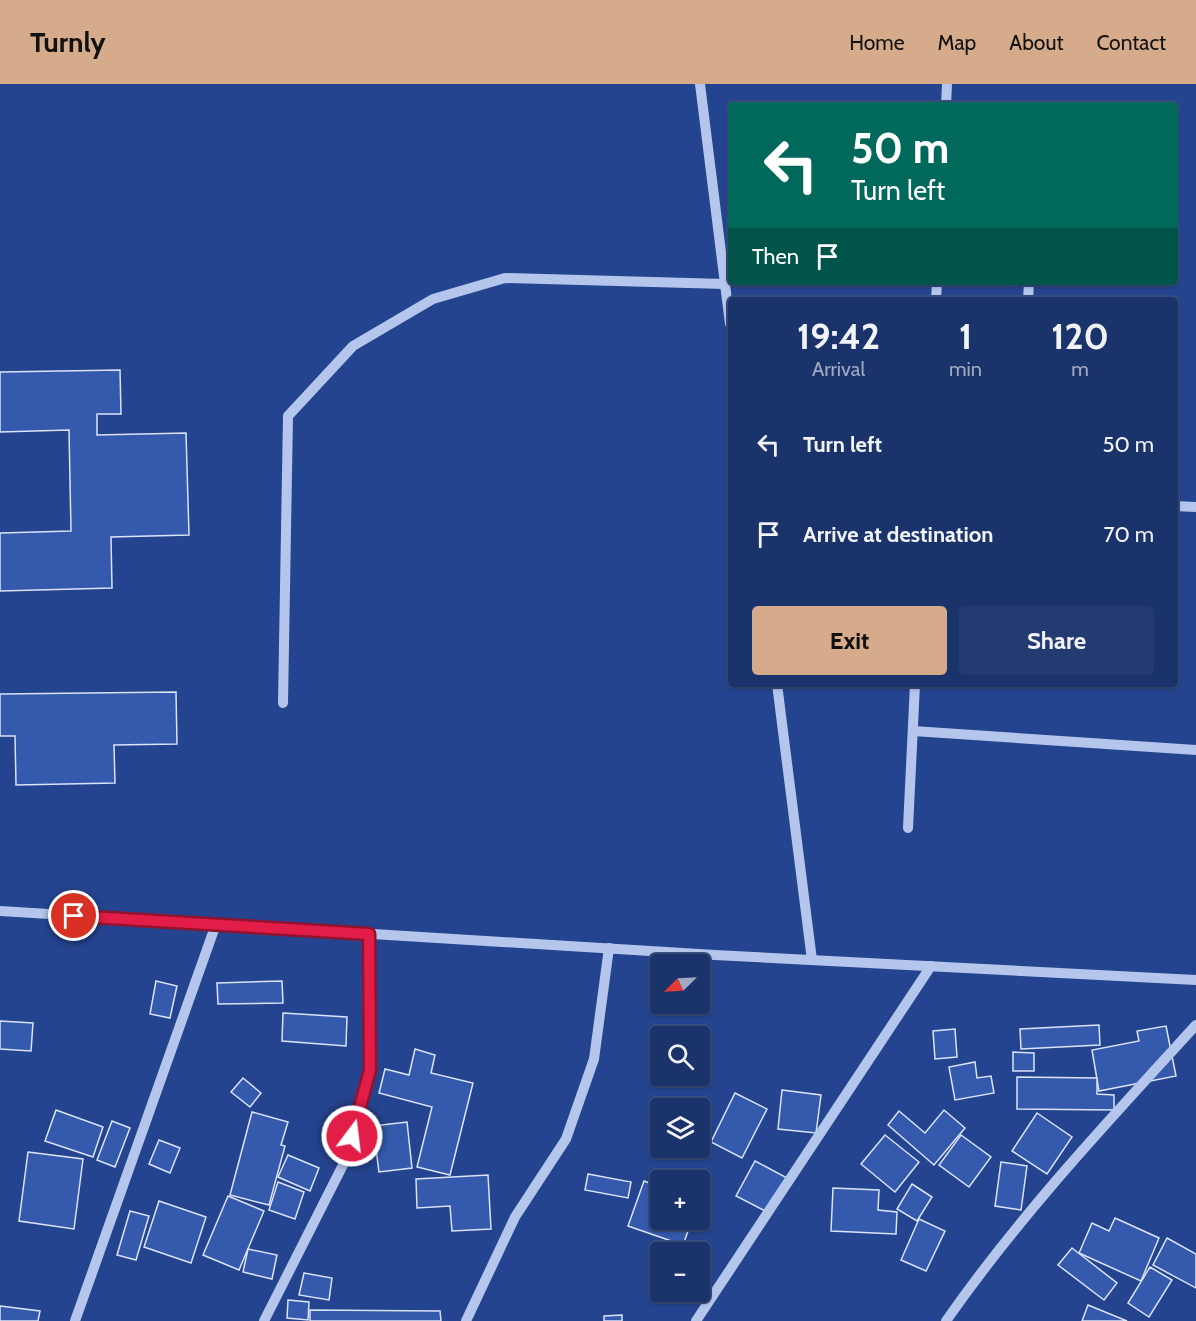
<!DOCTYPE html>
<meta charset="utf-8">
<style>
body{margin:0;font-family:Cabin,sans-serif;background:#243b71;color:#f1f3f6;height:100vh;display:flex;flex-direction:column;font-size:22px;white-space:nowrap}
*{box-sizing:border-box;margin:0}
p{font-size:20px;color:#a0aac1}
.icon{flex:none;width:33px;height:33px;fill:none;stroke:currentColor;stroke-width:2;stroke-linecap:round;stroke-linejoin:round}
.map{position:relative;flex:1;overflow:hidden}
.panel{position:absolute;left:728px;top:213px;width:450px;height:390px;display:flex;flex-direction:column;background:#1b336b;border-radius:6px;box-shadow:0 2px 4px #0004,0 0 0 2px #394e7e}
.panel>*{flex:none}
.top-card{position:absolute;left:728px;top:18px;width:450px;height:183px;border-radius:6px;box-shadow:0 2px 4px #0004,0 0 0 2px #394e7e;background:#00695c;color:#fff;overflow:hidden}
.needle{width:39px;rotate:246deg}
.tools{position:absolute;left:650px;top:870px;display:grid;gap:12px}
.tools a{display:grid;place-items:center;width:60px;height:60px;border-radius:6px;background:#1b336b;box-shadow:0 2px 4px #0004,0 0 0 2px #394e7e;font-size:30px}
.pin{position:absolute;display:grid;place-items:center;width:51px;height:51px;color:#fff;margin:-26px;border:3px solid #fff;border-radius:50%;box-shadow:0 2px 6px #0007}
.me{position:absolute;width:66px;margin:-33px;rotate:15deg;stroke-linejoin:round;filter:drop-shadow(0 0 4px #0008)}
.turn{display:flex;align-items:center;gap:21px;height:126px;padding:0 24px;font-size:27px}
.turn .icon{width:78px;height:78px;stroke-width:2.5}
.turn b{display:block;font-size:42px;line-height:51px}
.then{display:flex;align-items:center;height:57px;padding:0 24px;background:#0003;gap:12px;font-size:22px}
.eta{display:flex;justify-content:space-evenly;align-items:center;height:102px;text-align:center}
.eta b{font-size:36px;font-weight:700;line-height:42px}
.primary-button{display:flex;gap:12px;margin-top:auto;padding:12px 24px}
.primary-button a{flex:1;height:69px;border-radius:6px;background:#d6ab8b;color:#111;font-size:24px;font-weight:700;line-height:69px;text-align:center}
.primary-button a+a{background:#243b71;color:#f1f3f6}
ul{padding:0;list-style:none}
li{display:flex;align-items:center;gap:18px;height:90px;padding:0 24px}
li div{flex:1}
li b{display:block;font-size:22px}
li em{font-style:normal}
header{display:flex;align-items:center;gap:36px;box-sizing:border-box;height:84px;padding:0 30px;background:#d6ab8b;color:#111}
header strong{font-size:28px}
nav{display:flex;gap:33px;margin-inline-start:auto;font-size:21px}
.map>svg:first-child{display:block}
</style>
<header>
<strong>Turnly</strong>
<nav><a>Home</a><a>Map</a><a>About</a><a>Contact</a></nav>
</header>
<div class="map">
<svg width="1196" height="1237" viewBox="0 0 1196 1237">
<rect width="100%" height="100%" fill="#24448f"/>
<g fill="#3559ac" stroke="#dae3f9" stroke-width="1.5">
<polygon points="120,286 121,330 97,330 97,351 186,349 189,451 111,453 112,504 0,507 0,449 71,447 69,346 0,348 0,288"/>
<polygon points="176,608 177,660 114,661 115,699 16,701 15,652 0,652 0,610"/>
<polygon points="156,897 177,902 170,934 150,930"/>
<polygon points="282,897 283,919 218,920 217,899"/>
<polygon points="283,929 347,933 346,962 282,957"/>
<polygon points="0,937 33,939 31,967 0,965"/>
<polygon points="1099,941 1100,961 1021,965 1020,945"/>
<polygon points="1166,942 1176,992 1099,1007 1092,966 1139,957 1137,947"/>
<polygon points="955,945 957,973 935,975 933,947"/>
<polygon points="415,965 435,971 431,989 473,999 450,1091 417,1083 432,1023 379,1009 385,985 409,991"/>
<polygon points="1013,968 1034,969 1034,987 1013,987"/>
<polygon points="975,978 977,994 991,992 994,1009 955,1016 949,983"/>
<polygon points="1017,993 1097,994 1097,1010 1114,1011 1114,1026 1017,1025"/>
<polygon points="243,994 261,1009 250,1023 231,1008"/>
<polygon points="782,1006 821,1011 816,1049 778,1045"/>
<polygon points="735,1009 767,1025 742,1074 711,1058"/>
<polygon points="56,1026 103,1043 93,1073 45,1057"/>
<polygon points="944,1026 965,1044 934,1081 888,1041 899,1027 925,1049"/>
<polygon points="252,1028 288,1038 281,1061 285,1062 269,1121 230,1111"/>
<polygon points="1037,1029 1072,1053 1047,1090 1012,1067"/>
<polygon points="112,1037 130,1044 115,1083 97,1076"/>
<polygon points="407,1038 412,1084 379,1088 373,1042"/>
<polygon points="885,1051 919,1078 895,1108 861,1080"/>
<polygon points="961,1051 991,1073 969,1103 939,1081"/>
<polygon points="159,1056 180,1064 170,1089 149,1080"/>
<polygon points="28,1068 83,1075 74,1145 19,1137"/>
<polygon points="288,1071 319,1084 310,1107 278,1093"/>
<polygon points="755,1077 789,1095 771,1130 736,1112"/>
<polygon points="1001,1078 1027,1082 1021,1126 995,1122"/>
<polygon points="588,1090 631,1098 628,1114 585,1106"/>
<polygon points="488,1091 491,1145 452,1147 450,1122 417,1124 416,1095"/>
<polygon points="644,1097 660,1103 660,1136 692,1136 683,1161 628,1142"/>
<polygon points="278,1098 304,1108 295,1135 269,1126"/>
<polygon points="912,1100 932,1113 917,1137 897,1125"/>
<polygon points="833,1104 879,1106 878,1126 897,1128 896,1150 831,1147"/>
<polygon points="228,1112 264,1127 239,1186 203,1171"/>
<polygon points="159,1117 206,1133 191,1179 144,1163"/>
<polygon points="130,1127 149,1132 136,1176 117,1171"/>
<polygon points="1115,1134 1159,1154 1141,1197 1079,1169 1092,1139 1109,1147"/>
<polygon points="919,1135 945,1147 926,1187 901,1176"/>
<polygon points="1167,1154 1196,1170 1196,1204 1153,1181"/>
<polygon points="1072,1164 1117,1199 1104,1216 1058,1181"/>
<polygon points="248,1165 277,1171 272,1195 243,1188"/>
<polygon points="1150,1183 1172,1196 1149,1233 1128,1219"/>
<polygon points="304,1189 332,1194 329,1216 299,1211"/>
<polygon points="288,1216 309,1218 308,1236 287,1234"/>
<polygon points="1088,1221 1127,1237 1082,1237"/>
<polygon points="0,1222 40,1227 38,1237 0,1237"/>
<polygon points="310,1226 440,1227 441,1237 310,1237"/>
<polygon points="622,1231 622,1237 604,1237 604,1232"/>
</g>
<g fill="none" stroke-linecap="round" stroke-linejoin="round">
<g stroke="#b5c6ec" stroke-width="10">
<polyline points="700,0 730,240"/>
<polyline points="946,21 947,0"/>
<polyline points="936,216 937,198"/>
<polyline points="1028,216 1029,198"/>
<polyline points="1174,422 1196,423"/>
<polyline points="777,600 812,876"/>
<polyline points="283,619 288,332 353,262 433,215 505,194 725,200"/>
<polyline points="913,647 1196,666"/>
<polyline points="908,744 915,600"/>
<polyline points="0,827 715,871 1196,896"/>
<polyline points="75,1237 216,840"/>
<polyline points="264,1237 346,1075 370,986 369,850"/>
<polyline points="466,1237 515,1133 566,1055 594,975 609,864"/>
<polyline points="696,1237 931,882"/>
<path d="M946,1237C1020,1131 1109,1036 1196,941"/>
</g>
</g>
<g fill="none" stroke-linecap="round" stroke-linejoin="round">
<g stroke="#92132f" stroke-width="15">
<polyline id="route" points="74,832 369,850 370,986 352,1052"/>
</g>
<use href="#route" stroke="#e11d48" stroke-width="10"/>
</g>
</svg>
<div class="tools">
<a><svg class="needle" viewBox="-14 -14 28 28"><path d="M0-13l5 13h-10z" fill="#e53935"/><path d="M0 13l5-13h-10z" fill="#a0aac1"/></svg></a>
<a><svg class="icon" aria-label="search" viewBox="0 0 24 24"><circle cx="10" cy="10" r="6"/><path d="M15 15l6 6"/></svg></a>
<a><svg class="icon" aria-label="layers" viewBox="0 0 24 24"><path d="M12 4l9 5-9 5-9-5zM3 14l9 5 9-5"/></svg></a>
<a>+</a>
<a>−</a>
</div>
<div class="pin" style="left:74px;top:832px;background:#d93025"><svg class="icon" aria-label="arrive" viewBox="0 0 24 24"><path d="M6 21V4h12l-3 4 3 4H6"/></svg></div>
<svg class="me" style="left:352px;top:1052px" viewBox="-20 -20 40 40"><circle r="17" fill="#e11d48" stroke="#fff" stroke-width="3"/><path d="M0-11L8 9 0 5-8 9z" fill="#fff"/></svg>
<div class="top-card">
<div class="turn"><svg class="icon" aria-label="left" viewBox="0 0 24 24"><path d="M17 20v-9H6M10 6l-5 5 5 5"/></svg><div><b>50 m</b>Turn left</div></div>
<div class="then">Then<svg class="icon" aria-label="arrive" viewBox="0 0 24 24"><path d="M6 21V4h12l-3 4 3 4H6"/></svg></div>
</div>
<section class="panel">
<div class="eta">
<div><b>19:42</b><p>Arrival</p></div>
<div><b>1</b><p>min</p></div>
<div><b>120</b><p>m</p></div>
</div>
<ul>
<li><svg class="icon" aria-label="left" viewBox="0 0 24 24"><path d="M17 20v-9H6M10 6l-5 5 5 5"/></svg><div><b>Turn left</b></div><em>50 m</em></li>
<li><svg class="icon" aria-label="arrive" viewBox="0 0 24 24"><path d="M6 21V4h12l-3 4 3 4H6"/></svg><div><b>Arrive at destination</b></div><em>70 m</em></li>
</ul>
<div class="primary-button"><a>Exit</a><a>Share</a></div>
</section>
</div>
